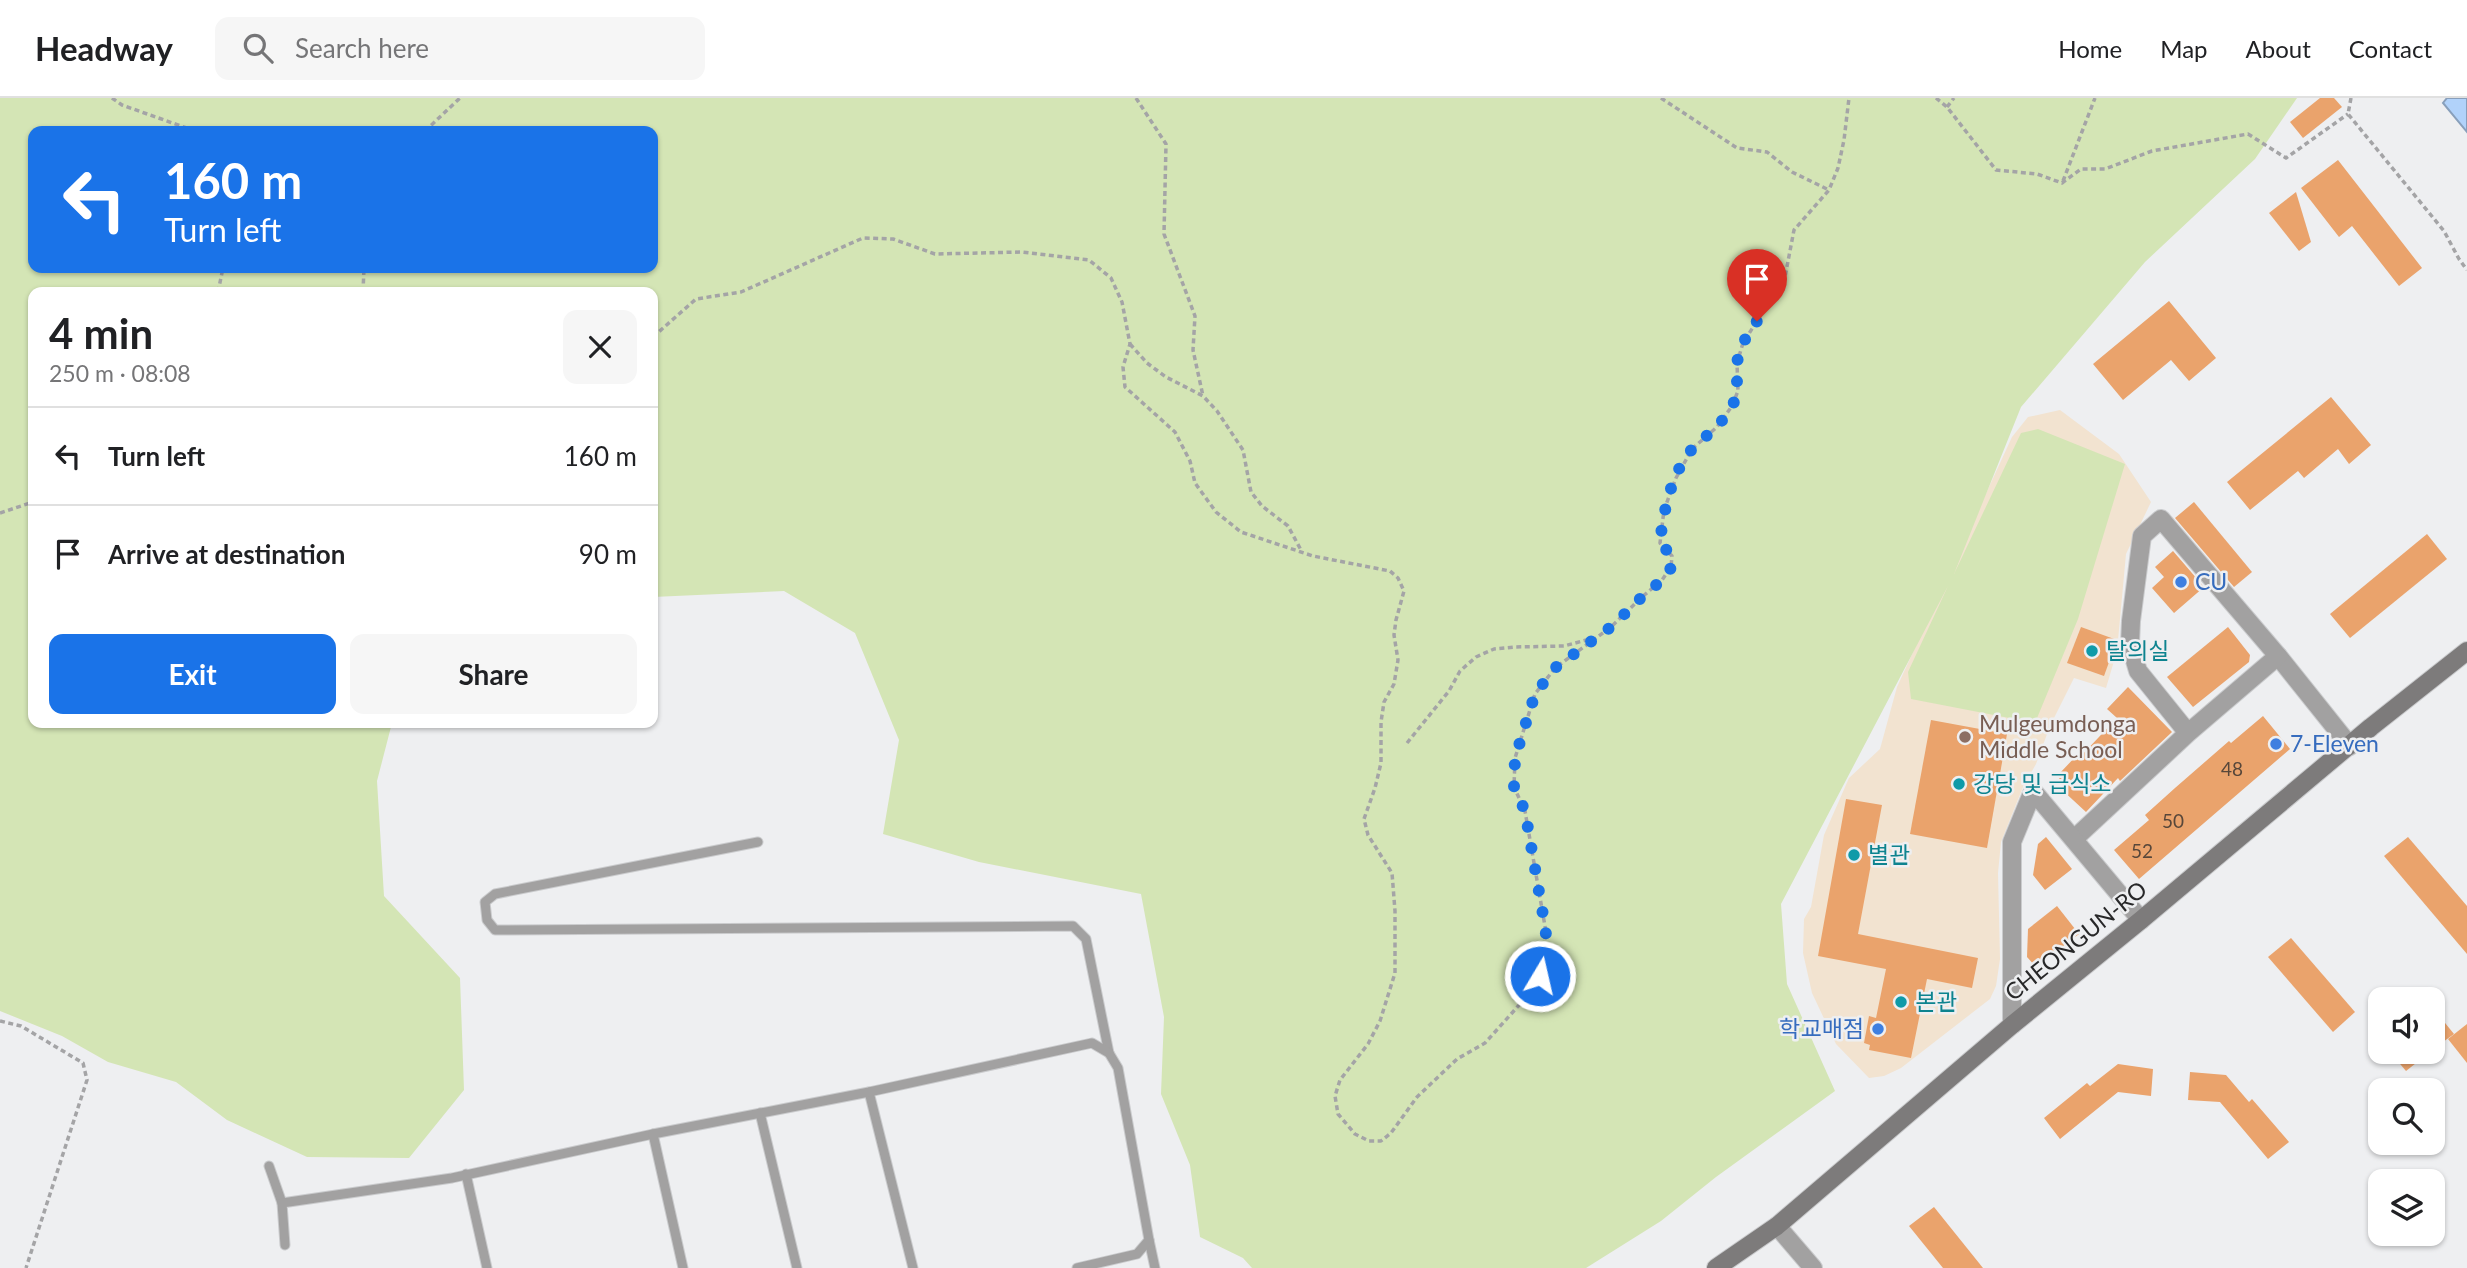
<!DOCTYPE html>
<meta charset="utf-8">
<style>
body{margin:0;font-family:Lato,"Noto Sans KR",sans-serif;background:#f6f6f6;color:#202124;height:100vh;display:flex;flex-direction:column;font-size:26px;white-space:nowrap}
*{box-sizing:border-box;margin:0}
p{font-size:23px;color:#757577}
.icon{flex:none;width:38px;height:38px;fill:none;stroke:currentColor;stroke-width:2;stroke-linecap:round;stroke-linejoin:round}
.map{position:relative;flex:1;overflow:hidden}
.drawer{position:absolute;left:28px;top:189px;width:630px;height:441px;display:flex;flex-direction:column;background:#fff;border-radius:14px;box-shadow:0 2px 5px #0004}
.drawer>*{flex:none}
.guide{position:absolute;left:28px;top:28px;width:630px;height:147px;border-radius:14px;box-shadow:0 2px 5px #0004;background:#1a73e8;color:#fff;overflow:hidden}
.controls{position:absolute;left:2368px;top:889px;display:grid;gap:14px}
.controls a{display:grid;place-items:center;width:77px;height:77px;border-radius:14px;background:#fff;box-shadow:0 2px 5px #0004;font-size:35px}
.pin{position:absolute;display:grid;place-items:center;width:60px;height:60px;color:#fff;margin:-72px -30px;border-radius:50% 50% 50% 0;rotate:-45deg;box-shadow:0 0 7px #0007}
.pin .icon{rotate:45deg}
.me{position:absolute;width:77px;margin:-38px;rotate:9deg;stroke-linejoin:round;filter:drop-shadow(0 0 5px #0008)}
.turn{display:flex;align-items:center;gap:24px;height:147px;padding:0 21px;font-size:32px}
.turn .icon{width:91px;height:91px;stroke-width:2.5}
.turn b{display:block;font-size:49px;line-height:60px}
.round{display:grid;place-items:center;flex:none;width:74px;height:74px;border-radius:14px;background:#f6f6f6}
.headline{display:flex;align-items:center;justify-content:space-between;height:119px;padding:0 21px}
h1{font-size:42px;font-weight:700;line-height:52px}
.cta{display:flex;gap:14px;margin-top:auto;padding:14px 21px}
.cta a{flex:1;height:80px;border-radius:14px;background:#1a73e8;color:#fff;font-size:28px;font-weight:700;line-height:80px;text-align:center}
.cta a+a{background:#f6f6f6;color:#202124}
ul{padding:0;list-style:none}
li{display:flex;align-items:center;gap:21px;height:98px;padding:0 21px;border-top:2px solid #e0e0e0}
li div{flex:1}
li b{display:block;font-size:26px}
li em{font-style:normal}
header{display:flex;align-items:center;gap:42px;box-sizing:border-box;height:98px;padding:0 35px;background:#fff;border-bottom:2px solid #e0e0e0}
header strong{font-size:33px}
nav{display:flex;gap:38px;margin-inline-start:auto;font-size:24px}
.search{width:490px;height:63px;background:#f6f6f6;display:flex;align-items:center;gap:18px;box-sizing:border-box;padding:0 24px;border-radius:14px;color:#757577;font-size:26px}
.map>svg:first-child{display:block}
</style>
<header>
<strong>Headway</strong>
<div class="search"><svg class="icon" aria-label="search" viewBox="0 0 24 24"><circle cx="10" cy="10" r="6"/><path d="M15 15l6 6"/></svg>Search here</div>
<nav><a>Home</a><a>Map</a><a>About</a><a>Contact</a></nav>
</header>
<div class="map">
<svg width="2467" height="1170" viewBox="0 0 2467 1170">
<rect width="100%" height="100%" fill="#eeeff1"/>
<polygon fill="#f2e3d0" points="2060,312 2119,356 2151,404 2126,456 2117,553 2106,590 2074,580 2050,628 2036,666 2023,689 2001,744 1998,775 2000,861 1996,888 1990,901 1901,970 1884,978 1869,980 1836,946 1812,895 1803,855 1804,821 1811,809 1824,737 1849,680 1880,651 1897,589 2012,339 2028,319"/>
<path fill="#d4e5b5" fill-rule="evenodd" d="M0,0H2297L2255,61L2145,164L2021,309L1954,476L2021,335L2038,331L2125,366L2078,521L2035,625L1911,601L1908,574L1948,488L1781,806L1787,886L1835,993L1716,1079L1661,1123L1586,1170H1252L1243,1160L1200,1139L1190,1067L1161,996L1164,919L1141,796L979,764L883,736L899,642L855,535L784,493L653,499V194H33V625H392L377,683L384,798L460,880L464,992L409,1060L307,1059L227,1022L176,984L108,964L62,938L0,913ZM33,33H653V170H33Z"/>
<polygon fill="#b1d2fa" stroke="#889fbb" stroke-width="2" points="2447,0 2467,0 2467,34 2443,5"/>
<g fill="#eaa36c">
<polygon points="2320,0 2334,0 2342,9 2303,40 2290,24"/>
<polygon points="2338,62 2422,170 2399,188 2352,128 2339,139 2301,90"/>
<polygon points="2296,94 2311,144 2299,153 2269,115"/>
<polygon points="2169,203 2216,260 2189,283 2171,262 2123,302 2093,266"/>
<polygon points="2331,299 2371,347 2349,366 2338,351 2304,380 2298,373 2250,412 2227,384"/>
<polygon points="2194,404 2252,474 2234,489 2175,420"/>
<polygon points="2427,436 2447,461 2350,540 2330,516"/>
<polygon points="2173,453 2204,489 2174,515 2152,490 2164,479 2155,469"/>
<polygon points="2081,529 2117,542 2104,578 2067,565"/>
<polygon points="2228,529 2250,557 2249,564 2193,609 2167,579"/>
<polygon points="2128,589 2172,634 2120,683 2118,680 2086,714 2060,690 2059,676 2078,656 2080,659 2117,620 2107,611"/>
<polygon points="2263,618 2290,651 2139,781 2114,752 2149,722 2145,717 2175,690 2229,643 2231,645"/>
<polygon points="1931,622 2007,636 1987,750 1910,736"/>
<polygon points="1846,701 1882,707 1858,836 1978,860 1972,890 1927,881 1911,960 1869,952 1870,947 1864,945 1869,918 1876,920 1886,871 1818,858"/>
<polygon points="2046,739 2072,771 2045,792 2033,777 2038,746"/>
<polygon points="2408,739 2467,808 2467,856 2384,758"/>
<polygon points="2057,808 2079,836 2036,869 2027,859 2028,831"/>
<polygon points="2291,840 2355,914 2333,934 2268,859"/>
<polygon points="2432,909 2454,936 2432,952"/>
<polygon points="2467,926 2467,965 2448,941"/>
<polygon points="2390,954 2430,954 2406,973"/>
<polygon points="2118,966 2153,971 2151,998 2118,994 2060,1041 2044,1020 2087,985 2090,988"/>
<polygon points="2190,974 2226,977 2249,1004 2252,1001 2289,1044 2268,1061 2220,1004 2188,1002"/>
<polygon points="1934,1109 1983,1170 1943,1170 1909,1128"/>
</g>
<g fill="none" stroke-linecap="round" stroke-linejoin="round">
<g stroke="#cacbcd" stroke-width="11">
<g id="lane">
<polyline points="758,744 495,796 485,804 487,822 495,832 1073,828 1086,841 1109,955"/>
<polyline points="869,994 913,1170"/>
<polyline points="760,1015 797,1170"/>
<polyline points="269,1068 282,1105"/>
<polyline points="466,1076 487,1170"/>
<polyline points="1149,1142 1155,1170"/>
<polyline points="285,1147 282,1105 452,1080 653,1036"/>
<polyline points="683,1170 653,1036 869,994 1092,945 1109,955 1118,970 1149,1142 1137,1156 1077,1170"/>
</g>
</g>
<g stroke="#cacbcd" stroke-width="20">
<g id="street">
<polyline points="2278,558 2350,648"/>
<polyline points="2074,741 2188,635 2278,558 2161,421 2142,438 2131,523 2130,546 2138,573 2188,635"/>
<polyline points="2012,927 2012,744 2033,693 2141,822"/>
<polyline points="1777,1128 1813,1170"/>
</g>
</g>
<g stroke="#cacbcd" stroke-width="20">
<polyline id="secondary" points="1716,1170 1777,1128 2012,927 2141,822 2371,629 2467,553"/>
</g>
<g stroke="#a4a4a6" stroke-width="3.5" stroke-dasharray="5 3.5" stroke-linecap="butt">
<polyline points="112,0 122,7 195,33"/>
<polyline points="1136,0 1166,46 1164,136 1195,218 1193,252 1203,298"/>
<polyline points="1661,0 1737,50 1767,54 1792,74 1829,92"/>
<polyline points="1936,0 1947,9 1996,72 2037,76 2062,85 2081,71 2105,71 2152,53 2248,36 2286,60 2348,16"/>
<polyline points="2351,0 2348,16 2444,133 2459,161 2467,172"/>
<polyline points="1947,9 1954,0"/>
<polyline points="425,33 460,0"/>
<polyline points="2063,83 2095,0"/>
<polyline points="218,194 223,170"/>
<polyline points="363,194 364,170"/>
<polyline points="653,239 696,201 741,194 863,140 893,141 935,156 1022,154 1089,162 1111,180 1122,204 1130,246 1123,269 1125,289 1175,334 1190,363 1195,385 1216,414 1241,434 1313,458 1390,473 1398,480 1404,493 1396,522 1394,537 1398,562 1394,586 1384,604 1381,624 1381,665 1375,690 1364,721 1368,737 1392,775 1395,813 1395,875 1380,923 1368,946 1340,982 1335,998 1338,1016 1355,1036 1369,1043 1381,1043 1391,1035 1417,999 1457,961 1485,945 1530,895 1540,878 1546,834 1525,713 1514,689 1515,660 1535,596 1555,570 1611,529 1642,499 1662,482 1671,469 1672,458 1660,445 1664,412 1676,380 1692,351 1717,329 1732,308 1738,293 1737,265 1743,245 1785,179 1794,132 1829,92 1838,70 1844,42 1849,0"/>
<polyline points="1130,246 1147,265 1166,279 1203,298 1217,313 1243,352 1251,394 1262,408 1288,428 1301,452"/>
<polyline points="0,415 33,404"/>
<polyline points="1407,645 1449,593 1460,573 1476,559 1494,551 1515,549 1564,548 1590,541"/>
<polyline points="0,923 21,928 83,965 87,982 26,1170"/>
</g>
<use href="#lane" stroke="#a2a1a1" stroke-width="9"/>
<use href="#street" stroke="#a2a1a1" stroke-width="18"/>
<use href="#secondary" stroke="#7d7b7b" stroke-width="18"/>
</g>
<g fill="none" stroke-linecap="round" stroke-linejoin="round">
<path stroke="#1a73e8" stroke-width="12" stroke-dasharray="0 21.6" d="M1540,878L1546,834L1525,713L1514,689L1515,660L1535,596L1555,570L1611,529L1642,499L1662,482L1671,470L1672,458L1660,445C1663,414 1672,372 1694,349C1709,335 1725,324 1734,304C1739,291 1736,280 1737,267C1738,250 1748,236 1757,223"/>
</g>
<g fill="#3f7fe0" stroke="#eeeff1" stroke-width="2.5">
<circle cx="2181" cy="484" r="7"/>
<circle cx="2276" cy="646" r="7"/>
<circle cx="1878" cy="931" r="7"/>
</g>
<g fill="#0f9aa8" stroke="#eeeff1" stroke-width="2.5">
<circle cx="2092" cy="553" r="7"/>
<circle cx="1959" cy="686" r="7"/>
<circle cx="1854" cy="757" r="7"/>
<circle cx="1901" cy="904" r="7"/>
</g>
<circle fill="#8d6e63" stroke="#eeeff1" stroke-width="2.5" cx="1965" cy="639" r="7"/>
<g text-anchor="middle" stroke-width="5" stroke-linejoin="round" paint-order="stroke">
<g font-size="19" fill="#58473a">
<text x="2232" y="678">48</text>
<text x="2173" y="730">50</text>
<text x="2142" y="760">52</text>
</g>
<g font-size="23" fill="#366cbe" stroke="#eeeff1" text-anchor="start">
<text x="2195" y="492">CU</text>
<text x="2290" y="654">7-Eleven</text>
<text x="1864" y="939" text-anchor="end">학교매점</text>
</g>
<g font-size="23" fill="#0d838f" stroke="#eeeff1" text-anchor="start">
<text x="2106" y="561">탈의실</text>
<text x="1973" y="694">강당 및 급식소</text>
<text x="1868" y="765">별관</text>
<text x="1915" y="912">본관</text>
</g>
<g font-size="23" fill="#785e54" stroke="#eeeff1" text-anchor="start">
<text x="1979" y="634">Mulgeumdonga<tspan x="1979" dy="26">Middle School</tspan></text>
</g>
<g font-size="23" fill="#282829" stroke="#eeeff1">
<text transform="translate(2076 843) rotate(-39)" y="8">CHEONGUN-RO</text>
</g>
</g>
</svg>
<div class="controls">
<a><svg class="icon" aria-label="sound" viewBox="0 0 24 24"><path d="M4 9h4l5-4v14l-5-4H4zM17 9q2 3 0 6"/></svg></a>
<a><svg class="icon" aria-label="search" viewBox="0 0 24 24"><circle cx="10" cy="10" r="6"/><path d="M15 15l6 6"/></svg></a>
<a><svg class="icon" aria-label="layers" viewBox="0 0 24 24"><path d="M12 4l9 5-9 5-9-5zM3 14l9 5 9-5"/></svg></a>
</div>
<div class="pin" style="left:1757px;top:223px;background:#d93025"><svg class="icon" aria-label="arrive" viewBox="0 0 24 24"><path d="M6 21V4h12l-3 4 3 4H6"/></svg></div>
<svg class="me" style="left:1540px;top:878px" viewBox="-20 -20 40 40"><circle r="17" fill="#1a73e8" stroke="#fff" stroke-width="3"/><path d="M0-11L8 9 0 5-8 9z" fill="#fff"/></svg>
<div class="guide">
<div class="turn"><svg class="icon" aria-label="left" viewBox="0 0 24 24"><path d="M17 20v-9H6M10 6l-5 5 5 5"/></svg><div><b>160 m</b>Turn left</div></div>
</div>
<section class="drawer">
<div class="headline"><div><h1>4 min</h1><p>250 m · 08:08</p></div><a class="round"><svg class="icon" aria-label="close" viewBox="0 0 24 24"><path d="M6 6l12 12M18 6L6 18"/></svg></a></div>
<ul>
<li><svg class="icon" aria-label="left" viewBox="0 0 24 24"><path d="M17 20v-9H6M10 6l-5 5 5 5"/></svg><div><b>Turn left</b></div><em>160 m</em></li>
<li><svg class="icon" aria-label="arrive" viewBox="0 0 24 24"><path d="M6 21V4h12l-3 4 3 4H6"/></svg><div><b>Arrive at destination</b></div><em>90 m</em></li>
</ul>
<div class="cta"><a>Exit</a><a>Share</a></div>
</section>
</div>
